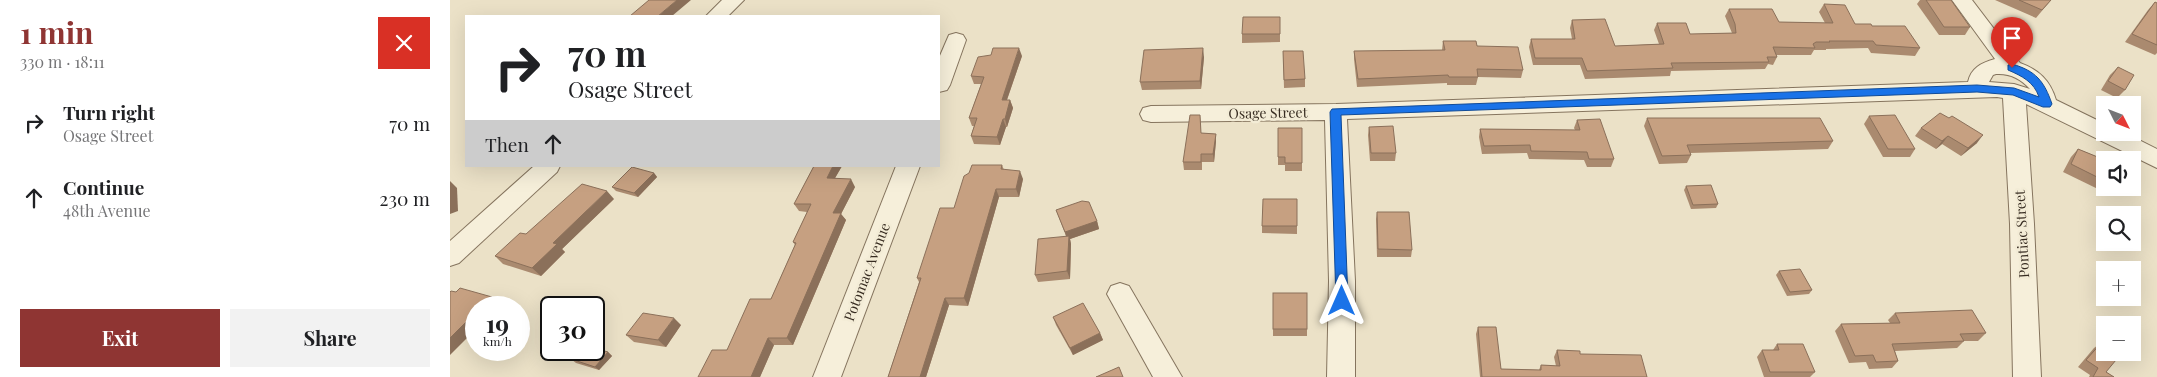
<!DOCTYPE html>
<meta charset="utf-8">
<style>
body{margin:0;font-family:"Playfair Display",serif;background:#f2f2f2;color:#202124;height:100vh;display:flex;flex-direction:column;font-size:19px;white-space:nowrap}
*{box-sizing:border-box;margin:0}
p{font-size:16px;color:#757577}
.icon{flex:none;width:28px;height:28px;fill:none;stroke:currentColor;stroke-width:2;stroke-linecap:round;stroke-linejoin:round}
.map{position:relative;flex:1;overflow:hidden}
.side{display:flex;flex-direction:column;background:#fff;width:450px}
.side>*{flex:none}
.banner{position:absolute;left:15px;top:15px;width:475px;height:152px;border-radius:0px;box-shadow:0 5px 20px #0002;background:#fff;color:#202124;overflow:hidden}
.needle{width:32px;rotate:132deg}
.controls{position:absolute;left:1646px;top:96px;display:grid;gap:10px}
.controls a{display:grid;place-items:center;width:45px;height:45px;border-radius:0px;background:#fff;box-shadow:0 5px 20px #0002;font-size:25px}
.speed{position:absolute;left:15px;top:296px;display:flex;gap:10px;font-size:25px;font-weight:700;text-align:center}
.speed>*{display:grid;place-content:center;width:65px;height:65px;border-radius:50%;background:#fff;box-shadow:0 5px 20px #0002;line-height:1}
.speed small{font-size:12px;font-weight:400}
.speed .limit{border:2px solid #111;border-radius:8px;background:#fff;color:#111}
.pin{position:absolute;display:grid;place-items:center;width:42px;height:42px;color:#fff;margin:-51px -21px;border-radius:50% 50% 50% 0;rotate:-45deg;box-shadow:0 0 5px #0007}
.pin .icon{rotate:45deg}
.me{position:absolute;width:55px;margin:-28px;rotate:0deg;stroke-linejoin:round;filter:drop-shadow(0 0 4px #0008)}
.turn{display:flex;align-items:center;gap:18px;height:105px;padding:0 20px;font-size:22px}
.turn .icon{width:65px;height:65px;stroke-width:2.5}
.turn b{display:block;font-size:35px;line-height:42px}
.then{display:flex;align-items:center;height:48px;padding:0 20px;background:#0003;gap:10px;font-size:19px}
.round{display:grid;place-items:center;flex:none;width:52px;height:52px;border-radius:0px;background:#f2f2f2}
.summary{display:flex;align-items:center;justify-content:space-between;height:85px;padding:0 20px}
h1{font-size:30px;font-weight:700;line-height:38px;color:#8f3533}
.cta{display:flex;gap:10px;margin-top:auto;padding:10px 20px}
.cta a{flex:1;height:58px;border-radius:0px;background:#8f3533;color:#fff;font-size:20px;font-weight:700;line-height:58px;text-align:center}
.cta a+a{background:#f2f2f2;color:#202124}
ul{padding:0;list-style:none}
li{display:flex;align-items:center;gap:15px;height:75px;padding:0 20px}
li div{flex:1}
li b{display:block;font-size:19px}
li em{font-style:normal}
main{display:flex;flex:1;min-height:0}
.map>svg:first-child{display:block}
</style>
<main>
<section class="side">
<div class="summary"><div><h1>1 min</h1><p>330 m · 18:11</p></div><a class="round" style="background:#d93025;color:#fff"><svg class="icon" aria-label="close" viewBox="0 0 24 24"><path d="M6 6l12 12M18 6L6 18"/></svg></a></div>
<ul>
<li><svg class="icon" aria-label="right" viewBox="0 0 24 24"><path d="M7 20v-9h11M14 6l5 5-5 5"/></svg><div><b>Turn right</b><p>Osage Street</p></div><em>70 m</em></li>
<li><svg class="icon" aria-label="ahead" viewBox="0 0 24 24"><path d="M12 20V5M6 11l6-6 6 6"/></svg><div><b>Continue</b><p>48th Avenue</p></div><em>230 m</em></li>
</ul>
<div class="cta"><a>Exit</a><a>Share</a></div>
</section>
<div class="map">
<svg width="1707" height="377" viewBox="0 0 1707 377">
<rect width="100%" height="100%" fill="#ebe1c7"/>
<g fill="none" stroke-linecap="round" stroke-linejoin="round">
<g stroke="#85745e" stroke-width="2">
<g id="minor">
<polygon points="272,0 294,0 278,16 256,16"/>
<path d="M1502,0H1522L1570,63C1589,70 1600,80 1606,100L1655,124V132H1673L1707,149V168L1576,104L1584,224L1591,377H1563L1560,224L1553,98L1547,97L897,119L905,281V377H877L879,281L875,120L701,122L693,120L690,114L693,108L701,106L886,104L1518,82C1521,68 1531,63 1545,59ZM1546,74C1560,73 1571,79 1580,89L1564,84L1539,82L1543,75Z"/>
<polygon points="506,33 513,35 516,40 500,85 497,90 489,92 489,58 499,35"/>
<polygon points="84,166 110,166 107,172 9,263 0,266 0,241"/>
<polygon points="446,166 470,166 391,377 363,377"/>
<polygon points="670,283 679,286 732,377 703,377 657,294 661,286"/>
</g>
</g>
<use href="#minor" fill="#f6efda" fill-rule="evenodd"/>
</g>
<g fill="#aa8a6f">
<polygon points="1470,0 1501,0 1520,27 1515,35 1489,35 1467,4"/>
<polygon points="1545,0 1601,0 1586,18"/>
<polygon points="1705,2 1707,3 1707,53 1705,55 1675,42 1698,10"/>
<polygon points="1374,4 1405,24 1422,26 1470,48 1465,56 1421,53 1418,48 1376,49 1376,50 1364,50 1361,55 1326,55 1327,57 1323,65 1318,64 1315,69 1221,71 1220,76 1135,79 1130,65 1083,65 1079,47 1081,39 1122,39 1120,28 1122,20 1165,46 1209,44 1204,30 1207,23 1240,34 1282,33 1275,16 1279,9 1329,22 1375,23 1369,12"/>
<polygon points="830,17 830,42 792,43 792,34"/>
<polygon points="993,41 1027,46 1073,70 1071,78 1028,77 1026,85 997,85 997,83 907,87 904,59 904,51 992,50"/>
<polygon points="833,51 855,79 855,87 834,88"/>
<polygon points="572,56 557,100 560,100 563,108 557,127 556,127 550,145 524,144 521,136 524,126 522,126 519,118 531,84 524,84 521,76"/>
<polygon points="754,57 751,89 692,90 690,82"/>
<polygon points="1668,67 1675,90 1667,98 1651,90 1660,75"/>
<polygon points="750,115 751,133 766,134 766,141 764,162 752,162 752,170 734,170 733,162"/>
<polygon points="1419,116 1465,149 1460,157 1433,157 1414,124"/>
<polygon points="1197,118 1383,141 1378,149 1240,153 1241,155 1237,163 1209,164 1194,126"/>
<polygon points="1127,120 1164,159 1161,167 1137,167 1134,160 1079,159 1077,153 1032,154 1029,137 1030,129 1125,130 1124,128"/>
<polygon points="919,127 946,153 945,161 920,161 918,135"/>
<polygon points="852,128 852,171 835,171 835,165 828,165 828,157"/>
<polygon points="1471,128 1527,143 1511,156 1492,144 1486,149 1465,136"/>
<polygon points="1628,149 1655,160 1655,185 1650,190 1613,172 1621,157"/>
<polygon points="552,165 554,170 573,179 569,197 549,197 518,306 499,305 476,377 438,377 469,282 467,278 504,208"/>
<polygon points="364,166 392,166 385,178 405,187 391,214 396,220 343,345 324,345 310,377 248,377 277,350 321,299 345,245 343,242 357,212 349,211 344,204"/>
<polygon points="204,173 207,177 188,197 166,191 162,187"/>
<polygon points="1236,186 1268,204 1266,208 1241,209 1234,190"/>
<polygon points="164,199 112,249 115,252 91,276 53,264 45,256 76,234"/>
<polygon points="847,199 847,234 812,233 812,226"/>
<polygon points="606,210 647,221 649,229 620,239 621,244 620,279 588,282 585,275 616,236"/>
<polygon points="927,212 962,250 961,257 927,257 926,219"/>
<polygon points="1329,271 1362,290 1359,294 1337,296 1326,275"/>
<polygon points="857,293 857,336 823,336 823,329"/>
<polygon points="1445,313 1536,333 1528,341 1514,341 1507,348 1445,351 1448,361 1442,368 1419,369 1416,362 1399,363 1385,331 1391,324 1440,323 1438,320"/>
<polygon points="603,317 650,333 653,340 623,355 606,325"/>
<polygon points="231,325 216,347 184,342 176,335"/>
<polygon points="1028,327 1051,369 1089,370 1091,365 1106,366 1104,357 1107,350 1130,354 1197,377 1030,377 1026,334"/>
<polygon points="1652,342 1656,372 1664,377 1639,377 1640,375 1628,367 1644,348"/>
<polygon points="1327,344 1365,372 1360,377 1314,377 1307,357 1312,350 1323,350"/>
<polygon points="158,352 162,356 149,370 126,363 121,359"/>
</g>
<g fill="#8b705a">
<polygon points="227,0 241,0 222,16 208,16"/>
<polygon points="569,48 572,56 554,108 552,100"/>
<polygon points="753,48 754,57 751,89 750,81"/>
<polygon points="560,100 563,108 557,127 555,119"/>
<polygon points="553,119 556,127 550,145 547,137"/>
<polygon points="766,134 766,141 764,162 763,154"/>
<polygon points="1533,135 1527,143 1511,156 1518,148"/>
<polygon points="1498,136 1492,144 1486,149 1492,141"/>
<polygon points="383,166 392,166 381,185 377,178"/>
<polygon points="570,171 573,179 569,197 566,189"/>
<polygon points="204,173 207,177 188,197 184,193"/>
<polygon points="401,179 405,187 391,214 396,220 343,345 337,338 383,213"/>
<polygon points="0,181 7,188 8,211 0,214"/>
<polygon points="546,189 549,197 518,306 514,298"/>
<polygon points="157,191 164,199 112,249 115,252 91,276 82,268 103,243"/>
<polygon points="647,221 649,229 620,239 621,244 620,279 617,271 617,240 615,232"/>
<polygon points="42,297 51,304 47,308 31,308"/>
<polygon points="495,298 499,305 476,377 470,377"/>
<polygon points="26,312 26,329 0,355 0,338"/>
<polygon points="224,318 231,325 216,347 208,340"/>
<polygon points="650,333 653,340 623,355 620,348"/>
<polygon points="318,338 324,345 310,377 301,377"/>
<polygon points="158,352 162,356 149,370 145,367"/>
</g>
<g fill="#c6a081" stroke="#8b705a">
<polygon points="199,0 227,0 208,16 180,16"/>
<polygon points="1476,0 1501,0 1520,27 1494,27"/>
<polygon points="1569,0 1601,0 1592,10"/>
<polygon points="1705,2 1707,3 1707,45 1682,34"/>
<polygon points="1374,4 1395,5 1405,24 1421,24 1422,26 1455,26 1470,48 1426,45 1423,41 1379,41 1380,42 1366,42 1363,44 1365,48 1323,47 1327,57 1317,57 1319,62 1221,63 1223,68 1137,71 1132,58 1085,58 1081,39 1125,39 1122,20 1155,19 1165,46 1214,44 1207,23 1236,23 1240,34 1286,33 1285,24 1279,9 1322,9 1329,22 1383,23"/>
<polygon points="793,17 830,17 830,34 792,34"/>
<polygon points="993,41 1026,41 1027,46 1068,47 1073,70 1027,69 1028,77 999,77 998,75 908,79 904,51 995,50"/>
<polygon points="543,48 569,48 552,100 560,100 555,119 553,119 547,137 521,136 527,118 519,118 534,77 521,76 528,57 541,55"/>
<polygon points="753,48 750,81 690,82 694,50"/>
<polygon points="833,51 853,51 855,79 834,80"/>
<polygon points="1668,67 1684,75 1675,90 1658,81"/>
<polygon points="1490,113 1499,118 1502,116 1533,135 1518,148 1498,136 1492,141 1471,128"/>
<polygon points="740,115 750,115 751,133 766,134 763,154 751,154 751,162 733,162"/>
<polygon points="1445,115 1465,149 1438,149 1419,116"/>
<polygon points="1197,118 1370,118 1383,141 1237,145 1241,155 1212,156"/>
<polygon points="1150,119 1164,159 1139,159 1137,152 1081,151 1080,145 1034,146 1030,129 1130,130 1127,120"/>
<polygon points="943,126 946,153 921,153 919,127"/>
<polygon points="828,128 852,128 852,163 835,163 835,157 828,157"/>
<polygon points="1628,149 1655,160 1655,181 1621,164"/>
<polygon points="522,165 552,165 551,169 570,171 566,189 546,189 514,298 495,298 470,377 438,377 471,278 467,278 490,208 504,208 514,176 519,173"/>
<polygon points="364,166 383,166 377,178 401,179 383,213 391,213 337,338 318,338 301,377 248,377 262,350 277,350 300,299 321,299 346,243 343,242 361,204 344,204"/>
<polygon points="182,167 204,173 184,193 162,187"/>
<polygon points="132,184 157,191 103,243 107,244 82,268 45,256 70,233 76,234"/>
<polygon points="1261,185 1268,204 1243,205 1236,186"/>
<polygon points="813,199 847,199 847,226 812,226"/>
<polygon points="632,201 639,202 647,221 615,232 606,210"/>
<polygon points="927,212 959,212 962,250 928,249"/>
<polygon points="619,236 617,271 585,275 588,239"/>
<polygon points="1350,269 1362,290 1340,292 1329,271"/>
<polygon points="10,288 42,297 31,308 26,308 26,312 0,338 0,292 1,291 6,292"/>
<rect x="823" y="293" width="34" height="36"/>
<polygon points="633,303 650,333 620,348 603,317"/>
<polygon points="1522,310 1536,333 1510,334 1514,341 1442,344 1448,361 1426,362 1423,355 1405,356 1391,324 1450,323 1445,313"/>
<polygon points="193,313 224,318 208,340 176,335"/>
<polygon points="1028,327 1046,327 1051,369 1091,370 1091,365 1110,366 1107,350 1130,351 1130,354 1191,355 1197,377 1032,377"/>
<polygon points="1652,342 1655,344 1655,352 1668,352 1671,354 1656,372 1664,377 1643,377 1648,368 1636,360"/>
<polygon points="1327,344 1353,344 1365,372 1320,372 1312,350 1329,350"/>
<polygon points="144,348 158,352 145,367 121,359 130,350 144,350"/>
<polygon points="669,367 673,377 646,377"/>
</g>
<path fill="#1a73e8" stroke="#114b97" d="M1562,64C1586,71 1594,81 1602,104L1600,107H1593L1563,95L1527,92L891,115L898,301L896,304L892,306L888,304L886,301L880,112L882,109L1527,85L1564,88L1589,97C1584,82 1572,76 1558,70V65Z"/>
<g text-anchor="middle" stroke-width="5" stroke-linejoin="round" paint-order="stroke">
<g font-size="14" fill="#372c21" stroke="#f3ecd6">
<text transform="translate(818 113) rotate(-1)" y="5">Osage Street</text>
<text transform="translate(1572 234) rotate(-93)" y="5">Pontiac Street</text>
<text transform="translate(417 272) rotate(-69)" y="5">Potomac Avenue</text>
</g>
</g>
</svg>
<div class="controls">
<a><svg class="needle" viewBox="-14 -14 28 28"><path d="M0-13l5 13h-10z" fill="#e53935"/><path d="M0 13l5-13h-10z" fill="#757577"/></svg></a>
<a><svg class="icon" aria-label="sound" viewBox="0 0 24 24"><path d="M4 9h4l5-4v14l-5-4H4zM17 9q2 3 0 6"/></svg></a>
<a><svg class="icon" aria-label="search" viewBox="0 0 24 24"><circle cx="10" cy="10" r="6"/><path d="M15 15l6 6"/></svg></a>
<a>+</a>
<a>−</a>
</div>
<div class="speed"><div>19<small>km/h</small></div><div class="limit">30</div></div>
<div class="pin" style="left:1562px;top:68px;background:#d93025"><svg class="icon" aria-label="arrive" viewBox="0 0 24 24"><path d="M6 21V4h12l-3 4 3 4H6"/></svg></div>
<svg class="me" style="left:892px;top:301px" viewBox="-20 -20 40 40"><path d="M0-17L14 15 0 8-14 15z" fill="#1a73e8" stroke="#fff" stroke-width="4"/></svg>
<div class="banner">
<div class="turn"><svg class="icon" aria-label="right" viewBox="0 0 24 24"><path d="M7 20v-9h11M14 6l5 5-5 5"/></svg><div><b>70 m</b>Osage Street</div></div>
<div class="then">Then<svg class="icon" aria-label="ahead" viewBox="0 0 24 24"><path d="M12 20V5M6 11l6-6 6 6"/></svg></div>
</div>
</div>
</main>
